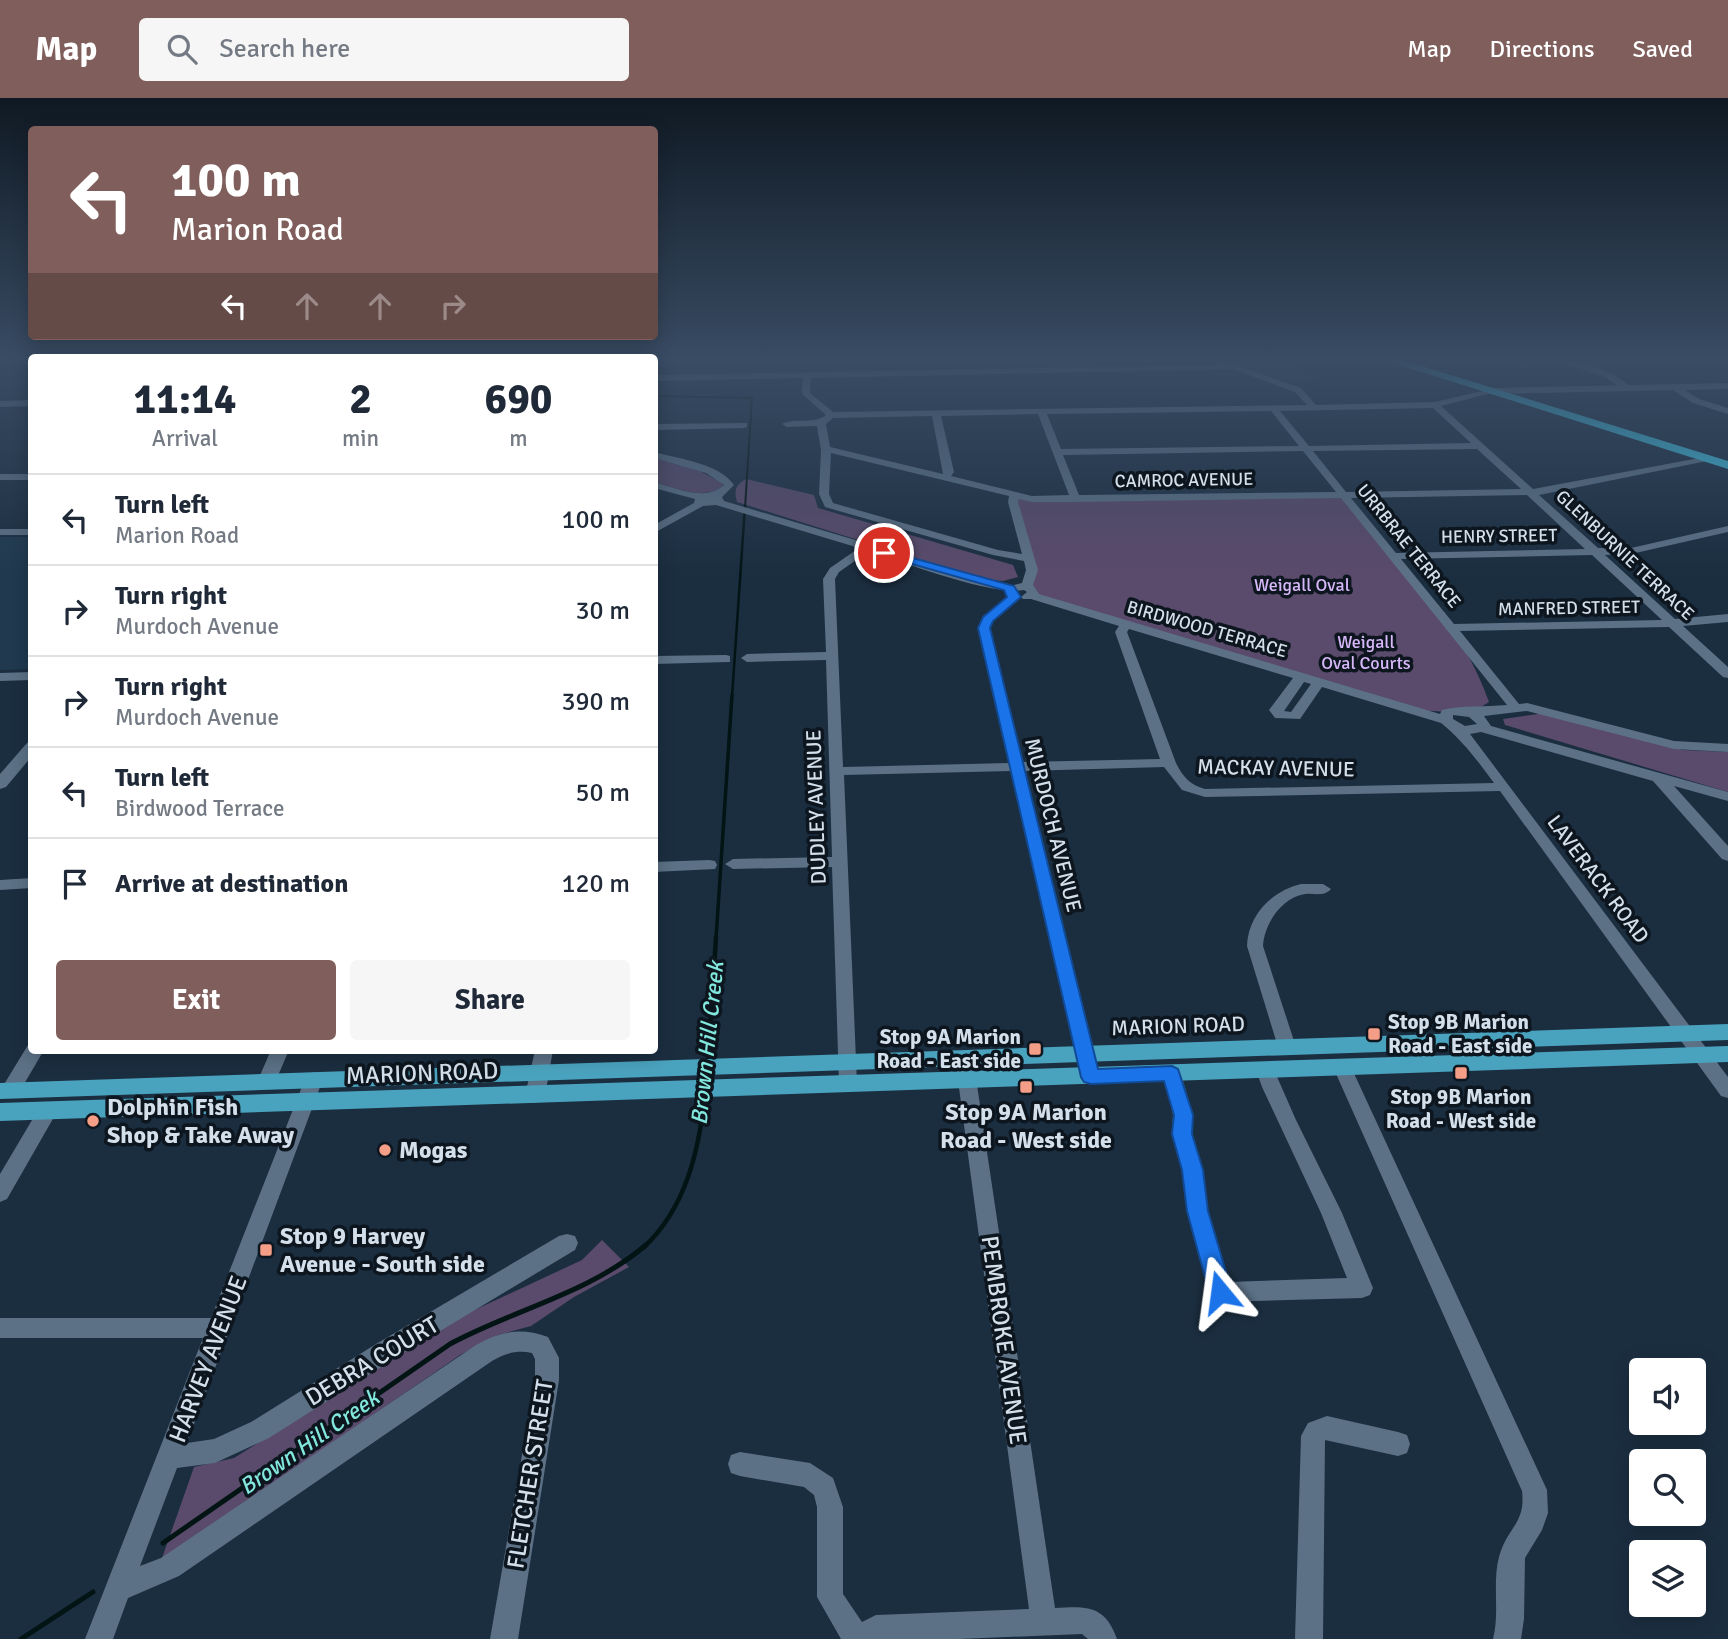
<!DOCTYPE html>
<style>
body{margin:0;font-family:Signika,sans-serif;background:#f6f6f7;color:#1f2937;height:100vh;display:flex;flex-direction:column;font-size:26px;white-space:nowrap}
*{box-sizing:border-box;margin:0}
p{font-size:23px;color:#747a83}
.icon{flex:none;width:38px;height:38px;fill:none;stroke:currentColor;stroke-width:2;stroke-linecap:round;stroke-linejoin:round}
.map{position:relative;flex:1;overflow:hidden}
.panel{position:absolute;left:28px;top:256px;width:630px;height:700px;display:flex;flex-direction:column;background:#fff;border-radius:7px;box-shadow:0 4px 18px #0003}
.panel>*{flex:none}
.top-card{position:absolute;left:28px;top:28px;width:630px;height:214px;border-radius:7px;box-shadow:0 4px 18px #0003;background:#7f5e5b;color:#fff;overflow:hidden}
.controls{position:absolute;left:1629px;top:1260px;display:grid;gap:14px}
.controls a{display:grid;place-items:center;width:77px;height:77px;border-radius:7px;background:#fff;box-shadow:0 4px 18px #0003;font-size:35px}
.pin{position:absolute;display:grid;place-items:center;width:60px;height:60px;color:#fff;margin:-30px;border:4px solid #fff;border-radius:50%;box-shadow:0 2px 7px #0007}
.me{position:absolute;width:77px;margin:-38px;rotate:344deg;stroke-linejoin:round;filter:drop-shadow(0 0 5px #0008)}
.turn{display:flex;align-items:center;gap:24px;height:147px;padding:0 28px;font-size:32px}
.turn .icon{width:91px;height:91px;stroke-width:2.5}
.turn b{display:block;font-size:49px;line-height:60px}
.lanes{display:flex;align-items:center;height:66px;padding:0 28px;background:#0003;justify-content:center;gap:35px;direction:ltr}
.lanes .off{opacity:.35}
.eta{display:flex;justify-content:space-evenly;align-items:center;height:119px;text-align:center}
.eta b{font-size:42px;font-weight:700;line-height:49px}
.button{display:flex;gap:14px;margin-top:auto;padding:14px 28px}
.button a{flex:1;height:80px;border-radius:7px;background:#7f5e5b;color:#fff;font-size:28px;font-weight:700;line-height:80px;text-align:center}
.button a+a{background:#f6f6f7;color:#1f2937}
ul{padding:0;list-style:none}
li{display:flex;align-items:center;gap:21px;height:91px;padding:0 28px;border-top:2px solid #e0e1e3}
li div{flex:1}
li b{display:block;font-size:26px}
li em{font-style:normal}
header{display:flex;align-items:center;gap:42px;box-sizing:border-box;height:98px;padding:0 35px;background:#7f5e5b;color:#fff}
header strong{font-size:33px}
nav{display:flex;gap:38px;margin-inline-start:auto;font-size:24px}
.search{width:490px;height:63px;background:#f6f6f7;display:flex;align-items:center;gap:18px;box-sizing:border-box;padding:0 24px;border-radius:7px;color:#747a83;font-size:26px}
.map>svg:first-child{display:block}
</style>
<header>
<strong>Map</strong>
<div class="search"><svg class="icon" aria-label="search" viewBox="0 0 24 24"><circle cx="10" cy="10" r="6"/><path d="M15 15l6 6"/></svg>Search here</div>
<nav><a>Map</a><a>Directions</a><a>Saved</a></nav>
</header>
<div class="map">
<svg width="1728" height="1541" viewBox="0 0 1728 1541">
<rect width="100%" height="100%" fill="#1b2e40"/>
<g fill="#20394f">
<polygon points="1216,260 1292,260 1305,265 1291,270 1318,282 1292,286"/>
<polygon points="0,439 31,439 31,571 0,572"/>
</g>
<g fill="#5a4a6b">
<path d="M654,360L700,373L722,385L723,388C704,403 676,390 655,384Z"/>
<path d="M746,381L814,397L818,410L1013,467L1018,479L1003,483L982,481L737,404C734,393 735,387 746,381Z"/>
<path d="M1014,397L1032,401L1345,397C1395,460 1463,527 1489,604L1471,615L1413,612L1032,498V472Z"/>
<polygon points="1545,615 1683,652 1728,654 1728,694 1505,627 1503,621"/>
<polygon points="602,1142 629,1169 574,1199 531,1228 498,1237 460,1257 161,1463 194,1369 234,1360 453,1222 582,1162"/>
</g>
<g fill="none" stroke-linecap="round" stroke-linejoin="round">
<polyline stroke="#021413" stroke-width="2" points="654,298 752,300 745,410"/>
<polyline stroke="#021413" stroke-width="2.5" points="732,599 745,408"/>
<polyline stroke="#021413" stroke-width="3.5" points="716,841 732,597"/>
<g stroke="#021413" stroke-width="4.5">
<polyline points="708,965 716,839"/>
<path d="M644,1149C686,1110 699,1052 705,997"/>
</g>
<g stroke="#021413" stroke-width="5">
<path d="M163,1445L450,1246C515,1211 588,1196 646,1147"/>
<polyline points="21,1541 93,1494"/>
</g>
<g fill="#5c7186" fill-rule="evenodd">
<path d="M1203,260H1216L1301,290L1316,307L1435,304L1491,291V295L1441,308L1533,391L1710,358L1712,360L1707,363L1539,397L1598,450H1631L1728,428V434L1631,456L1605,457L1675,521L1728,516V524L1683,528L1728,569V580L1723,579L1669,529L1460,533L1519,606L1527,605L1674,643L1728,646V654L1674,651L1527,613L1484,618L1491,628L1728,694V703L1674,688L1728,748V763L1722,761L1653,683L1481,634L1470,636L1728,979V1000L1721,998L1500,693L1205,699L1182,692L1164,669L1025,673L1100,979L1098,984L1091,986L1084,984L1082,979L1011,673L844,677L857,986L855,991L848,993L841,991L839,986L832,769L733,771L725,766L733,761L832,759L826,562L747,564L741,560L747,556L826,554L823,481L830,470L859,450L716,407L703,408L654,435V427L694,405L695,401L654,390V384C677,390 705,404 724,387L706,375L654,360V354C679,361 719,365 734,387L722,399L724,403L1010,488L1022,485L1026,472L1024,463L993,457L825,409L819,396L821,352L817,328L787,329L782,326C796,319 813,327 826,317L802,296L803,280L654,283V277L1218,267ZM1232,271L1295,294L1307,307L833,314L810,295L811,280ZM1433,310L1471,345L1309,348L1280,313ZM1271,313L1299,348L1061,351L1047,316ZM1038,316L1069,397L1032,398L951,378L954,374L941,318ZM932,318L943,376L830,349L826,326L833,320ZM1477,351L1521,391L1346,394L1313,353ZM1303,353L1336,394L1079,397L1063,357ZM831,355L1009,398L1008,404L1022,456L998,452L833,405L829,396ZM1527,397L1585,451L1396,455L1351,400ZM1341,400L1507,607C1486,609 1460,607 1442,612L1440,616L1039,496L1033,487L1038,472L1018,404L1019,401L1032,404H1075ZM869,453C906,465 991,498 1024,492L1027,494L1021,499L1023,501H1031L1119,528L1115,534L1160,661L1023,664L990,530L992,523L1019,501V497L1015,495L983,518L978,530L1009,665L843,669L835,481L839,474ZM1592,457L1662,522L1454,526L1401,461ZM1129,531L1293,580L1269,612L1275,620L1300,621L1322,589L1441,625C1462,642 1478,663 1494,685L1205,691C1190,687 1183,679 1176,665L1127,534ZM1304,584L1311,586L1291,614L1284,613ZM1453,617L1469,619L1477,626L1465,628L1453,621Z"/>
<path d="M1548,260C1576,260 1611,271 1632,290L1625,292L1603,278Z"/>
<polygon points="1671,287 1677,287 1699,301 1728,310 1728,316 1693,305 1671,291"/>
<polygon points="747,325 747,329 744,330 654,332 654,326"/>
<rect x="0" y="376" width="32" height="6"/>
<rect x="0" y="431" width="32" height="6"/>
<polygon points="726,557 730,558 730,564 654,566 654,558"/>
<polygon points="32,574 32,582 0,583 0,575"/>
<polygon points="709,762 715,763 717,767 715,771 654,774 654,764"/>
<polygon points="32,780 32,790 0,792 0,782"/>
<path d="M1301,786H1323L1331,791C1324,799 1315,795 1305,796C1282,799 1264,826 1263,848L1296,949L1294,954L1287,956L1280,954L1278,949L1247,848C1248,817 1272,793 1301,786Z"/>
<polygon points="32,946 32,952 44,952 17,998 10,1000 3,998 0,993 3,988 28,947"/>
<polygon points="271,952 289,952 274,987 267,989 260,987 258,982"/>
<polygon points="535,952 553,952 545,998 542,1003 535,1005 528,1003 525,998"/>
<path d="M964,953L971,955L973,960L1055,1510C1087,1508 1105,1507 1117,1541H1088L1082,1536L959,1541H841L817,1499V1409L814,1397L804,1389L740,1378L731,1375L728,1366L731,1357L740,1354L810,1365L833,1380L843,1409V1496L862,1524L876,1517L1029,1511L955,960L957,955Z"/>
<path d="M1342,962L1349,964L1351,969L1547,1392L1548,1415L1542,1432L1525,1460L1524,1521L1521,1541H1493C1500,1514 1492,1486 1499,1459C1507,1429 1526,1426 1522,1393L1333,969L1335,964Z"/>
<polygon points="1265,965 1272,967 1274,972 1296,1022 1342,1115 1373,1190 1370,1197 1362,1200 1221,1204 1213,1201 1210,1194 1188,1113 1183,1072 1172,1036 1173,1017 1163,976 1165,971 1172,969 1179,971 1181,976 1193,1017 1192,1036 1203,1072 1208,1113 1229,1184 1347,1180 1321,1115 1262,989 1256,972 1258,967"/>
<path d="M314,974L321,976L323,981L187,1345L214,1341L251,1324L376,1246L559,1138L567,1136L575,1138L578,1145L575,1152L392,1262L269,1340L215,1365L177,1370L140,1468L161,1460L476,1247C501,1233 521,1229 548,1239L559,1260V1282L518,1541H490L535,1282V1261L532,1255C517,1252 506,1255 492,1263L179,1478L128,1500L113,1541H85L203,1240H0V1220H211L305,981L307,976Z"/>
<polygon points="48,1004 55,1007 58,1012 7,1101 0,1104 0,1076 41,1007"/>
<polygon points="1327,1318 1398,1334 1407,1337 1410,1346 1407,1355 1398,1358 1325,1342 1323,1541 1295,1541 1301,1338 1308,1325"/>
</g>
<g fill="#5c7186" fill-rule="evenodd">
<polygon points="1728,285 1728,291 1488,296 1483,293 1488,290"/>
<polygon points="32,302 32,308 0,309 0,303"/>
<polygon points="32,643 32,658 6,689 0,691 0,676 27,645"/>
</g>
<g fill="#4aa3be" fill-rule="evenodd">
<polygon points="1728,926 1728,942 0,1001 0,985"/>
<polygon points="1728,948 1728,964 0,1023 0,1005"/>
</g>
<polygon fill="#3ec4e3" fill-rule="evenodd" points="1378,260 1396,260 1728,363 1728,371"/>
</g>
<linearGradient id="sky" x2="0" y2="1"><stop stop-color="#0f1923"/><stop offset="0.55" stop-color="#394c64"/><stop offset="1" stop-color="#394c64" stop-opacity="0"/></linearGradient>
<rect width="1728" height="476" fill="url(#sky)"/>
<polygon fill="#1a73e8" stroke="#114b97" stroke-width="2" points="884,452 1014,488 1021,499 993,523 990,530 1098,971 1172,968 1178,971 1193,1017 1192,1036 1203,1072 1208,1113 1232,1194 1228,1201 1220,1204 1213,1201 1209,1194 1187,1113 1182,1072 1172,1036 1174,1017 1164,983 1091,986 1084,984 1081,979 978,530 983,519 1007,499 1004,492 880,457 880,453"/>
<g fill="#f49e87" stroke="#0d161e" stroke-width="2.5">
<rect x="1367" y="929" width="14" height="14" rx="3.5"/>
<rect x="1028" y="944" width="14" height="14" rx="3.5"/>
<rect x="1454" y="968" width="14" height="14" rx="3.5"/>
<rect x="1019" y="982" width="14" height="14" rx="3.5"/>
<circle cx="93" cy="1023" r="7"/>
<circle cx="385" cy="1052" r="7"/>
<rect x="259" y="1145" width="14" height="14" rx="3.5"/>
</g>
<g text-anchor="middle" stroke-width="7" stroke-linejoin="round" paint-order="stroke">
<g font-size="18" fill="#d3dfeb" stroke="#0d161e">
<text transform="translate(1184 382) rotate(-1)" y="6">CAMROC AVENUE</text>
<text transform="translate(1499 438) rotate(-1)" y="6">HENRY STREET</text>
<text transform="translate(1409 448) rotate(51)" y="6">URRBRAE TERRACE</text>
<text transform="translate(1625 457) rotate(43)" y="6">GLENBURNIE TERRACE</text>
<text transform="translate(1569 510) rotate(-1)" y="6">MANFRED STREET</text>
<text transform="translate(1207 531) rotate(16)" y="6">BIRDWOOD TERRACE</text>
</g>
<g font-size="18" fill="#d6b7f8" stroke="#0d161e">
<text x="1302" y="493">Weigall Oval</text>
<text x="1366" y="550">Weigall<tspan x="1366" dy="21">Oval Courts</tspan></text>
</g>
<g font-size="21" fill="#d3dfeb" stroke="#0d161e">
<text transform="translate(1276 670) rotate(1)" y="7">MACKAY AVENUE</text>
<text transform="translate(816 709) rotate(-92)" y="7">DUDLEY AVENUE</text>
<text transform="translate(1053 727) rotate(76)" y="7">MURDOCH AVENUE</text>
<text transform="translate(1598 781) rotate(53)" y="7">LAVERACK ROAD</text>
<text transform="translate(1178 928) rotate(-2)" y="7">MARION ROAD</text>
</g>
<g font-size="21" font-weight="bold" fill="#d3dfeb" stroke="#0d161e" text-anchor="start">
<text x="1388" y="931">Stop 9B Marion<tspan x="1388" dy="24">Road - East side</tspan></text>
<text x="1021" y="946" text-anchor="end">Stop 9A Marion<tspan x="1021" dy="24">Road - East side</tspan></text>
<text x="1461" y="1006" text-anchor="middle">Stop 9B Marion<tspan x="1461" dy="24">Road - West side</tspan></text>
</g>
<g font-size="23" font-style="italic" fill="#82e7dc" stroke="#0d161e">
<text transform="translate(707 945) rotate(-84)" y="8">Brown Hill Creek</text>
<text transform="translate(309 1344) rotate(-35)" y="8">Brown Hill Creek</text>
</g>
<g font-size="24" fill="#d3dfeb" stroke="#0d161e">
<text transform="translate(422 975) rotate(-2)" y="8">MARION ROAD</text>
<text transform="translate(1004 1242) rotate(82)" y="8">PEMBROKE AVENUE</text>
<text transform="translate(208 1261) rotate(-69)" y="8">HARVEY AVENUE</text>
<text transform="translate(372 1263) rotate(-31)" y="8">DEBRA COURT</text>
<text transform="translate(530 1376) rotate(-81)" y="8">FLETCHER STREET</text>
</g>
<g font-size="24" font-weight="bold" fill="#d3dfeb" stroke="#0d161e" text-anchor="start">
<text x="107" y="1017">Dolphin Fish<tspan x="107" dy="28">Shop &amp; Take Away</tspan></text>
<text x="1026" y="1022" text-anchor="middle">Stop 9A Marion<tspan x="1026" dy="28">Road - West side</tspan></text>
<text x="399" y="1060">Mogas</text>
<text x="280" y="1146">Stop 9 Harvey<tspan x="280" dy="28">Avenue - South side</tspan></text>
</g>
</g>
</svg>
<div class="controls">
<a><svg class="icon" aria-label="sound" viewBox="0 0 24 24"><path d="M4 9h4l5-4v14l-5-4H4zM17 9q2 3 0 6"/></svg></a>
<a><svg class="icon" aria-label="search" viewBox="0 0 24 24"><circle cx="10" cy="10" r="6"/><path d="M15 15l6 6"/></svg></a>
<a><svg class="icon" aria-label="layers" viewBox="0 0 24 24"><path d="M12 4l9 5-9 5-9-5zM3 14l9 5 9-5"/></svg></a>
</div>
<div class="pin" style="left:884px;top:455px;background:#d93025"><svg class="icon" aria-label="arrive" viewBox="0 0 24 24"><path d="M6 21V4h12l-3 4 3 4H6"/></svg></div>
<svg class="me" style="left:1220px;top:1194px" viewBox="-20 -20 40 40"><path d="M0-17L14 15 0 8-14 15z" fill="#1a73e8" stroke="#fff" stroke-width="4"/></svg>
<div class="top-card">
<div class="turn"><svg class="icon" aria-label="left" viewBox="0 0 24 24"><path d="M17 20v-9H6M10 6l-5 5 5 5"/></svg><div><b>100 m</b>Marion Road</div></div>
<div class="lanes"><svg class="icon" aria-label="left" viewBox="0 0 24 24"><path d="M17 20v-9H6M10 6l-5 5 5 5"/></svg><svg class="icon off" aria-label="ahead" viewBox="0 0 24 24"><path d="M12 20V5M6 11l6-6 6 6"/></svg><svg class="icon off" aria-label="ahead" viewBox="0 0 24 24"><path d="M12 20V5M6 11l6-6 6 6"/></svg><svg class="icon off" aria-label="right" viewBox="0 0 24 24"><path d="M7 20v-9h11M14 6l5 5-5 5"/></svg></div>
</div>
<section class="panel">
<div class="eta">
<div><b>11:14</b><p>Arrival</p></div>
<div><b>2</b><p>min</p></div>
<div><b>690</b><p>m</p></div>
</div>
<ul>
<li><svg class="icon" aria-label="left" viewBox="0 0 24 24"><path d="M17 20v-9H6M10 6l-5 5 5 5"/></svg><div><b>Turn left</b><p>Marion Road</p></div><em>100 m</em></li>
<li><svg class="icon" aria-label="right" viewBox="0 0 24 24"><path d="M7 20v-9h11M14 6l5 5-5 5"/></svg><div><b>Turn right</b><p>Murdoch Avenue</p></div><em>30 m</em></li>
<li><svg class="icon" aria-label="right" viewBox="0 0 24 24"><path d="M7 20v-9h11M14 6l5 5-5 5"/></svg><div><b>Turn right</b><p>Murdoch Avenue</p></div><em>390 m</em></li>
<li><svg class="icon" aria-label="left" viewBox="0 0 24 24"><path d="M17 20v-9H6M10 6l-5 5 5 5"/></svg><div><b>Turn left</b><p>Birdwood Terrace</p></div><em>50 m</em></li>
<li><svg class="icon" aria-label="arrive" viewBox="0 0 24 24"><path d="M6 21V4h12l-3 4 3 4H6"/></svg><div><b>Arrive at destination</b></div><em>120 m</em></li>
</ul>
<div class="button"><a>Exit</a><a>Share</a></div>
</section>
</div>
